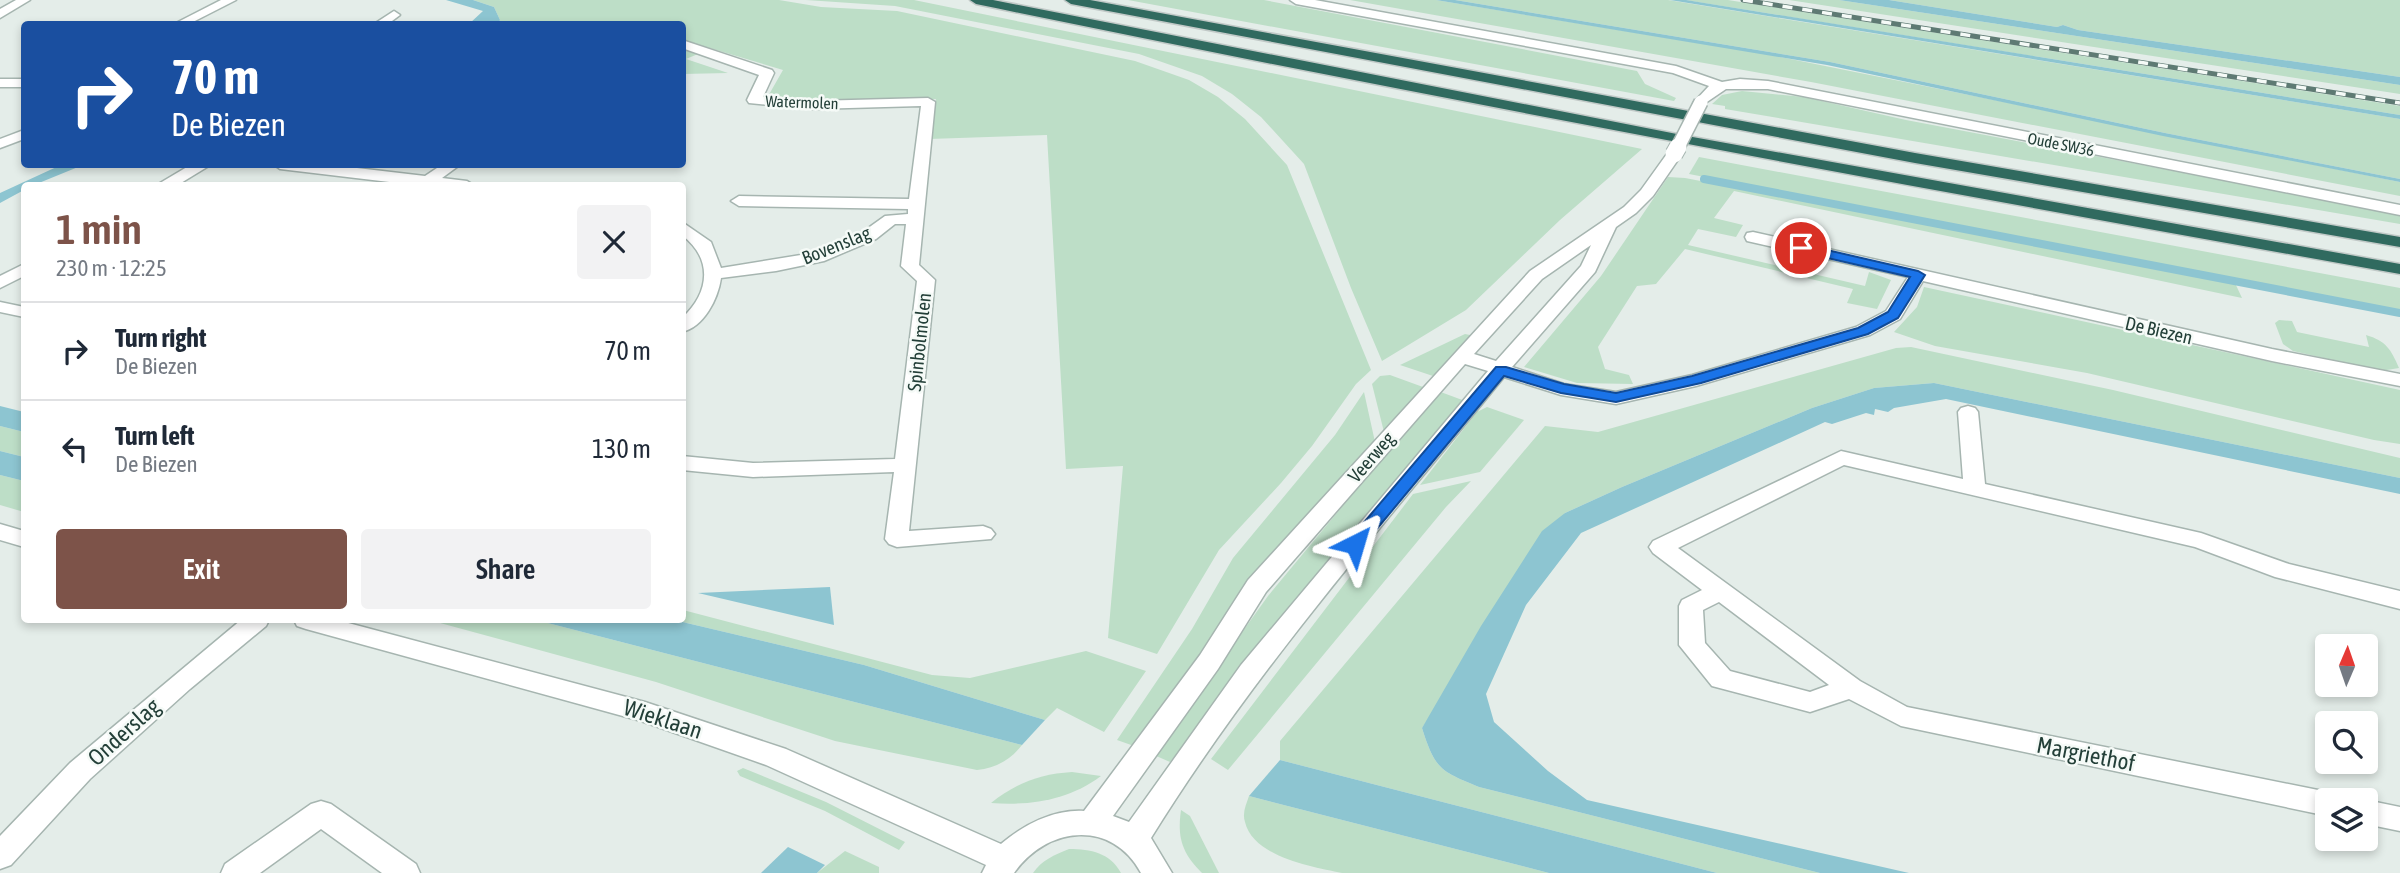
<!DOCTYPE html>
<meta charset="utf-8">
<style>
body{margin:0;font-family:"Asap Condensed",sans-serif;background:#f2f2f3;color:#1f2937;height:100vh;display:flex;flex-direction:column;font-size:26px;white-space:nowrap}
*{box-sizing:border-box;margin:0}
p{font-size:23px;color:#747a83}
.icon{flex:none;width:38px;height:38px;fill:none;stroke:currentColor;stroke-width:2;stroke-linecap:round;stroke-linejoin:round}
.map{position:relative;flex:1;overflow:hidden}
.sheet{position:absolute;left:21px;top:182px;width:665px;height:441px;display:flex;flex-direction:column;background:#fff;border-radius:7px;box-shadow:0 4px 10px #0003}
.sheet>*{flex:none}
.banner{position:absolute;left:21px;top:21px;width:665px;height:147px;border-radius:7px;box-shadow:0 4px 10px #0003;background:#1a4fa0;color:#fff;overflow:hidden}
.needle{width:46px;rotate:2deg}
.buttons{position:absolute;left:2315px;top:634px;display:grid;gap:14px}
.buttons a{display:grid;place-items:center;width:63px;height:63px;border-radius:7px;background:#fff;box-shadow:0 4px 10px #0003;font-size:35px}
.pin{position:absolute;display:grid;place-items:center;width:60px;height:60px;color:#fff;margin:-30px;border:4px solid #fff;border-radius:50%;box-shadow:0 2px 7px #0007}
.me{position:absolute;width:77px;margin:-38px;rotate:40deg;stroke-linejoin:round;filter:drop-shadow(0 0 5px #0008)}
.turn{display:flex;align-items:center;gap:24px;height:147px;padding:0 35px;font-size:32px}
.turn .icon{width:91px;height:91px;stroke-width:2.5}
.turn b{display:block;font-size:49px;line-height:60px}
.round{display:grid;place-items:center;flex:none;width:74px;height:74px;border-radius:7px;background:#f2f2f3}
.headline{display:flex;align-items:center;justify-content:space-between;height:119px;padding:0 35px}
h1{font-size:42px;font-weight:600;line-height:52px;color:#7d5349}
.cta{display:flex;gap:14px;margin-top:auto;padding:14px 35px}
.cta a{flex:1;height:80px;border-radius:7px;background:#7d5349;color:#fff;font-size:28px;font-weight:600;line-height:80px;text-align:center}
.cta a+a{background:#f2f2f3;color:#1f2937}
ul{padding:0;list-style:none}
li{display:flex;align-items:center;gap:21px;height:98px;padding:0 35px;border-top:2px solid #e0e1e3}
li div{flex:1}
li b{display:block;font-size:26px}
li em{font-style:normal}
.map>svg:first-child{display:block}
</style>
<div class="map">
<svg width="2400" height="873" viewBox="0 0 2400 873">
<rect width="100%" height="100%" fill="#e4ede9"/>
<g fill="#bddec7">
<polygon points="473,0 779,0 821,7 897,11 1135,61 1189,80 1218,97 1245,119 1287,165 1371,370 1356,384 1312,446 1281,483 1219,550 1157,654 1108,638 1123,466 1066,469 1047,135 929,139 936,99 808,102 767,98 783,70 683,40 682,24 498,24 500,20 494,7"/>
<polygon points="806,0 914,0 1642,149 1560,220 1466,310 1382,361 1351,288 1304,164 1261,117 1232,94 1202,76 1139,54 895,6"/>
<polygon points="1128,0 1264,0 1637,71 1645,84 1676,98 1674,101"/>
<polygon points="1350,0 1436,0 1766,54 2400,182 2400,196 1811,82"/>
<polygon points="1455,0 1668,0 2400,119 2400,179 2165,133 1830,62"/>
<polygon points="1685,0 1728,0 2400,106 2400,115"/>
<polygon points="1789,0 1839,0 2400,85 2400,94"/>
<polygon points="1889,0 2400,0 2400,77 2078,30 2063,25 2057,27"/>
<polygon points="682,48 698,54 686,59 728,73 683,74"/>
<polygon points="1742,91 1804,97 1906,120 2400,214 2400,224 1725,109 1725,106 1712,104 1722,95"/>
<polygon points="1699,157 2400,288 2400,310 1689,174"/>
<polygon points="1668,177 1685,178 2235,283 2242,298 1734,191 1714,218 1743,225 1736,237 1698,229 1688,245 1865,286 1869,272 1891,280 1877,309 1847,303 1853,289 1685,249 1656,284 1637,286 1598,347 1605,369 1629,375 1633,384 1577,383 1524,367 1601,276"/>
<polygon points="1924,287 2400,390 2400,444 2374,440 2087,373 1935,346 1894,332 1917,307"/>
<path d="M2279,320L2292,321L2297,332L2369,347L2366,335C2386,341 2391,349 2399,368L2381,371L2293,351L2283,344L2275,323Z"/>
<polygon points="1465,334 1475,336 1436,377 1400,365"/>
<path d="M1911,347L2113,390L2400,458V478L1934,383L1874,388L1812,408L1622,487L1565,513L1422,728C1435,769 1440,771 1479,787L1820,873H1717L1280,760V741L1545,426L1598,432L1896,348Z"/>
<polygon points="1390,375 1423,387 1384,432 1372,384 1380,376"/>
<polygon points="1438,391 1465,401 1170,762 1154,755 1268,596"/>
<polygon points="1364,392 1375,442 1134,746 1117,740 1192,629 1233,558 1335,435"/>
<polygon points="1487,407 1524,420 1480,472 1420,485 1477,412"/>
<polygon points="0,426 24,432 24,457 0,451"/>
<polygon points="0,475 24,481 24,512 0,505"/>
<polygon points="1471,481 1446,507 1228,770 1211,759 1413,494"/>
<polygon points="683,610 932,675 970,678 1086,651 1146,671 1104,732 1057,708 1045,720 864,665 674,620 682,620"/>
<path d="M429,620H536L1022,745C1010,760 996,768 977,770L835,741L656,682Z"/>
<polygon points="743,768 826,802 905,842 899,850 825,811 740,776 737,771"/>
<path d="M1072,772L1101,776C1069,800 1031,806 991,803C1016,783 1040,774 1072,772Z"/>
<path d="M1249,796L1549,873H1342C1313,867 1253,857 1245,822C1242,813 1246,805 1249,796Z"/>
<path d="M1181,810L1190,816L1219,873H1202C1182,853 1177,838 1181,810Z"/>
<path d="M1069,849C1091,849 1110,853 1121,873H1033C1042,860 1054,855 1069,849Z"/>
<polygon points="845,851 879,867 879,873 817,873"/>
</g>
<g fill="#8dc5d1">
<polygon points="446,0 473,0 494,7 500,20 498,24 469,24 483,11"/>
<polygon points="1436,0 1455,0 1830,62 2165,133 2400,179 2400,182 2163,136 1827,65"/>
<polygon points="1670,0 1686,0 2400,115 2400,119"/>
<polygon points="1839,0 1889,0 2057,27 2063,25 2078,30 2400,77 2400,85"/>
<polygon points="63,164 83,165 34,185 24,186 24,190 0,203 0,193"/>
<path d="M1934,383L2400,478V494L1946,399L1894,408L1888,412L1875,409L1874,415L1866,413L1832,424L1825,422L1581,533L1526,605L1486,694L1494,722L1548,771L1587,800L1909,873H1820L1479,787C1440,771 1435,769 1422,728L1481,626L1542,531L1565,513L1622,487L1812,408L1874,388Z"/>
<polygon points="0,406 24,412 24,432 0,426"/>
<polygon points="0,451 24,457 24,481 0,475"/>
<polygon points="830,587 834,625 698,593"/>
<polygon points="536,620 674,620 864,665 1045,720 1022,745"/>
<polygon points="1280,760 1717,873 1549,873 1249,796"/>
<polygon points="788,847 825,865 817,873 761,873"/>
</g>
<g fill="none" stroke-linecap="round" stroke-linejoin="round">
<polyline stroke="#8dc5d1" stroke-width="8" points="1704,179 2400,313"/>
<g stroke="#a6b5b0" stroke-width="3">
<g id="minor">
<polygon points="16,0 30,0 0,18 0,9"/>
<polygon points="221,0 236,0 189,24 174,24"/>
<polygon points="1290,0 1315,0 1676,66 1722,82 1740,79 1768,81 2400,205 2400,215 1768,89 1726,89 1701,106 1694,102 1709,86 1673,73 1296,4"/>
<polygon points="394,11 400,15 388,24 374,24"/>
<path d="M682,40L772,70L774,73L763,97L813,101L928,98L935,102L919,265L935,280L909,531L983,526L991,529L995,534L991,539L897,547L889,544L885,539L894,472L753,477L682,470V456L753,463L895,459L917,281L901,266L906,224H895L876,239L824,261L776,271L721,278C718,299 704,327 682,332V318C710,292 713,259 682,235V222L711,242L721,268L813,253L864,231L885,216L908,214V209L739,206L731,201L739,196L909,199L921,106L813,109L749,103L747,100L759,75L682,48Z"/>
<rect x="0" y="79" width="24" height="8"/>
<polygon points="24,130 24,139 0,148 0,139"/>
<path d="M1674,149L1682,154L1653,196L1636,213L1616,227L1595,272L1512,367L1564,384L1616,392L1692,375L1856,327L1886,311L1908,277L1747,241L1745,237L1747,233L1753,232L2272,349L2400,374V386L2272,361L1923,281L1900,319L1870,335L1696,386L1616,404L1561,395L1504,377C1382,527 1253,673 1151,838L1172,873H1141C1112,819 1047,826 1014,873H982L986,865L766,765L641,721L306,629L297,626L294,620H337L645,702L786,749L1001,844C1023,825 1054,809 1084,811L1200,655L1248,580L1530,271L1624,207L1641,190L1669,151ZM1591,245L1581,266L1496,361L1474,354L1542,279ZM1465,364L1488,371L1241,665L1129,822L1113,816L1218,669L1266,592Z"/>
<polygon points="192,164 212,164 176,186 155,186"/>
<polygon points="273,164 323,164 425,176 443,164 461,164 442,178 467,181 475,186 423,186 280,169"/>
<polygon points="24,264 24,276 0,288 0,276"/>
<polygon points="0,302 24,307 24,317 0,312"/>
<path d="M1968,406L1975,408L1978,412L1985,484L2201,533L2289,564L2400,591V609L2275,577L2195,547L1844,465L1678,548L1860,681L1907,707L2328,792L2338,796L2340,800H2328V816L1901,726L1849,699L1810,712L1712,686L1679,645V606L1682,600L1702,590L1653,553L1649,547L1653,541L1841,451L1963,479L1958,412L1961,408ZM1719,602L1829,685L1810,692L1730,671L1705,643L1703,610Z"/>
<polygon points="0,524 24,531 24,547 0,540"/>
<polygon points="241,620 269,620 266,626 190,689 90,779 11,865 0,869 0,836 70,763"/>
<polygon points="2366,800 2400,807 2400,831 2366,824"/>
<polygon points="321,801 331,804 416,864 420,873 382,873 321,829 260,873 221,873 225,864 311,804"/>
</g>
</g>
<g stroke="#c1c9c7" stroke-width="3">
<g id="highway">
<path d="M970,0H993L1687,136L2400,264V274C1924,189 1449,102 976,4Z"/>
<polygon points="1065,0 1090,0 1915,153 2400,237 2400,247 1915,163 1071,4"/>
</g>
</g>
<use href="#minor" fill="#fff" fill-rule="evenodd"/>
<use href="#highway" fill="#306a5f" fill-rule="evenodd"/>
<g stroke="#5e7a73" stroke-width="5">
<polyline id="rail" points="1743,0 2400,103"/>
</g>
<use href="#rail" stroke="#f5faf7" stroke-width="3.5" stroke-dasharray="10" stroke-linecap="butt"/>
<g stroke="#a6b5b0" stroke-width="16" stroke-linecap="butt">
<polyline id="minor-bridge-far1" points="1677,149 1701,102"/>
</g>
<g stroke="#a6b5b0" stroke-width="19" stroke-linecap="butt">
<polyline id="minor-bridge" points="1674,154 1678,147"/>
</g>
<use href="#minor-bridge-far1" stroke="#fff" stroke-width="13"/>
<use href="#minor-bridge" stroke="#fff" stroke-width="17"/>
</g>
<polygon fill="#1a73e8" stroke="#114b97" stroke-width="2" points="1801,244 1918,271 1925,275 1898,318 1868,334 1701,383 1616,402 1561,393 1504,376 1361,548 1349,548 1346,544 1349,540 1496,367 1506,367 1564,384 1616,393 1692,376 1858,328 1888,312 1910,277 1797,251 1797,246"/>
<g text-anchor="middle" stroke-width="5" stroke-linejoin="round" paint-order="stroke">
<g font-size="16" fill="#233f38" stroke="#f5faf7">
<text transform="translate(802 102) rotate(2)" y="6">Watermolen</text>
<text transform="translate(2061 144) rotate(11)" y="6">Oude SW36</text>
</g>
<g font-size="19" fill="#233f38" stroke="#f5faf7">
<text transform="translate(836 245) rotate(-22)" y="7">Bovenslag</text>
<text transform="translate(2159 330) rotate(13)" y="7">De Biezen</text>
<text transform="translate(919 342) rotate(-84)" y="7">Spinbolmolen</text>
<text transform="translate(1371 457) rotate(-49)" y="7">Veerweg</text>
</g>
<g font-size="23" fill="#233f38" stroke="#f5faf7">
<text transform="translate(663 719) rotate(18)" y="8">Wieklaan</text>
<text transform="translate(124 732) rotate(-42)" y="8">Onderslag</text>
<text transform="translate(2086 754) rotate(11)" y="8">Margriethof</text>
</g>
</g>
</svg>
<div class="buttons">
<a><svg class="needle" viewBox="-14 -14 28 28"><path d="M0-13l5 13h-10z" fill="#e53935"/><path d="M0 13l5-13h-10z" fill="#747a83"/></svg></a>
<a><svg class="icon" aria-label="search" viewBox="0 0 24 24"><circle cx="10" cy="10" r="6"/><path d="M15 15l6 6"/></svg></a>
<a><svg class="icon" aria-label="layers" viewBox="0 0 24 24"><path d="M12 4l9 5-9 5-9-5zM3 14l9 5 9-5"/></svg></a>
</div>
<div class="pin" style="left:1801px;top:248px;background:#d93025"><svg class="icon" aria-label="arrive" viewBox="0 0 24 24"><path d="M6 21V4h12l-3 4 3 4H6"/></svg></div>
<svg class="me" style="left:1355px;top:544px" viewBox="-20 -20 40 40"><path d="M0-17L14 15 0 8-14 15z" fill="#1a73e8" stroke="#fff" stroke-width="4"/></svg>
<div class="banner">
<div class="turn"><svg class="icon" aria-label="right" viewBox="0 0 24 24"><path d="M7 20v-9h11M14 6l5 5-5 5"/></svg><div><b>70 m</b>De Biezen</div></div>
</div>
<section class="sheet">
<div class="headline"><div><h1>1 min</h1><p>230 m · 12:25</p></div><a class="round"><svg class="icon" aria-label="close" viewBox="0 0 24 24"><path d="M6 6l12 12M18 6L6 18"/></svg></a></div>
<ul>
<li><svg class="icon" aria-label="right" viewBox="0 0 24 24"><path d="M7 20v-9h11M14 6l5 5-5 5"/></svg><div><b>Turn right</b><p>De Biezen</p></div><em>70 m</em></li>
<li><svg class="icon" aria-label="left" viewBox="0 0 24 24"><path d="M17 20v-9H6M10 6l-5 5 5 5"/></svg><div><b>Turn left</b><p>De Biezen</p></div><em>130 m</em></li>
</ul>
<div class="cta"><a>Exit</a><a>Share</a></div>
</section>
</div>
